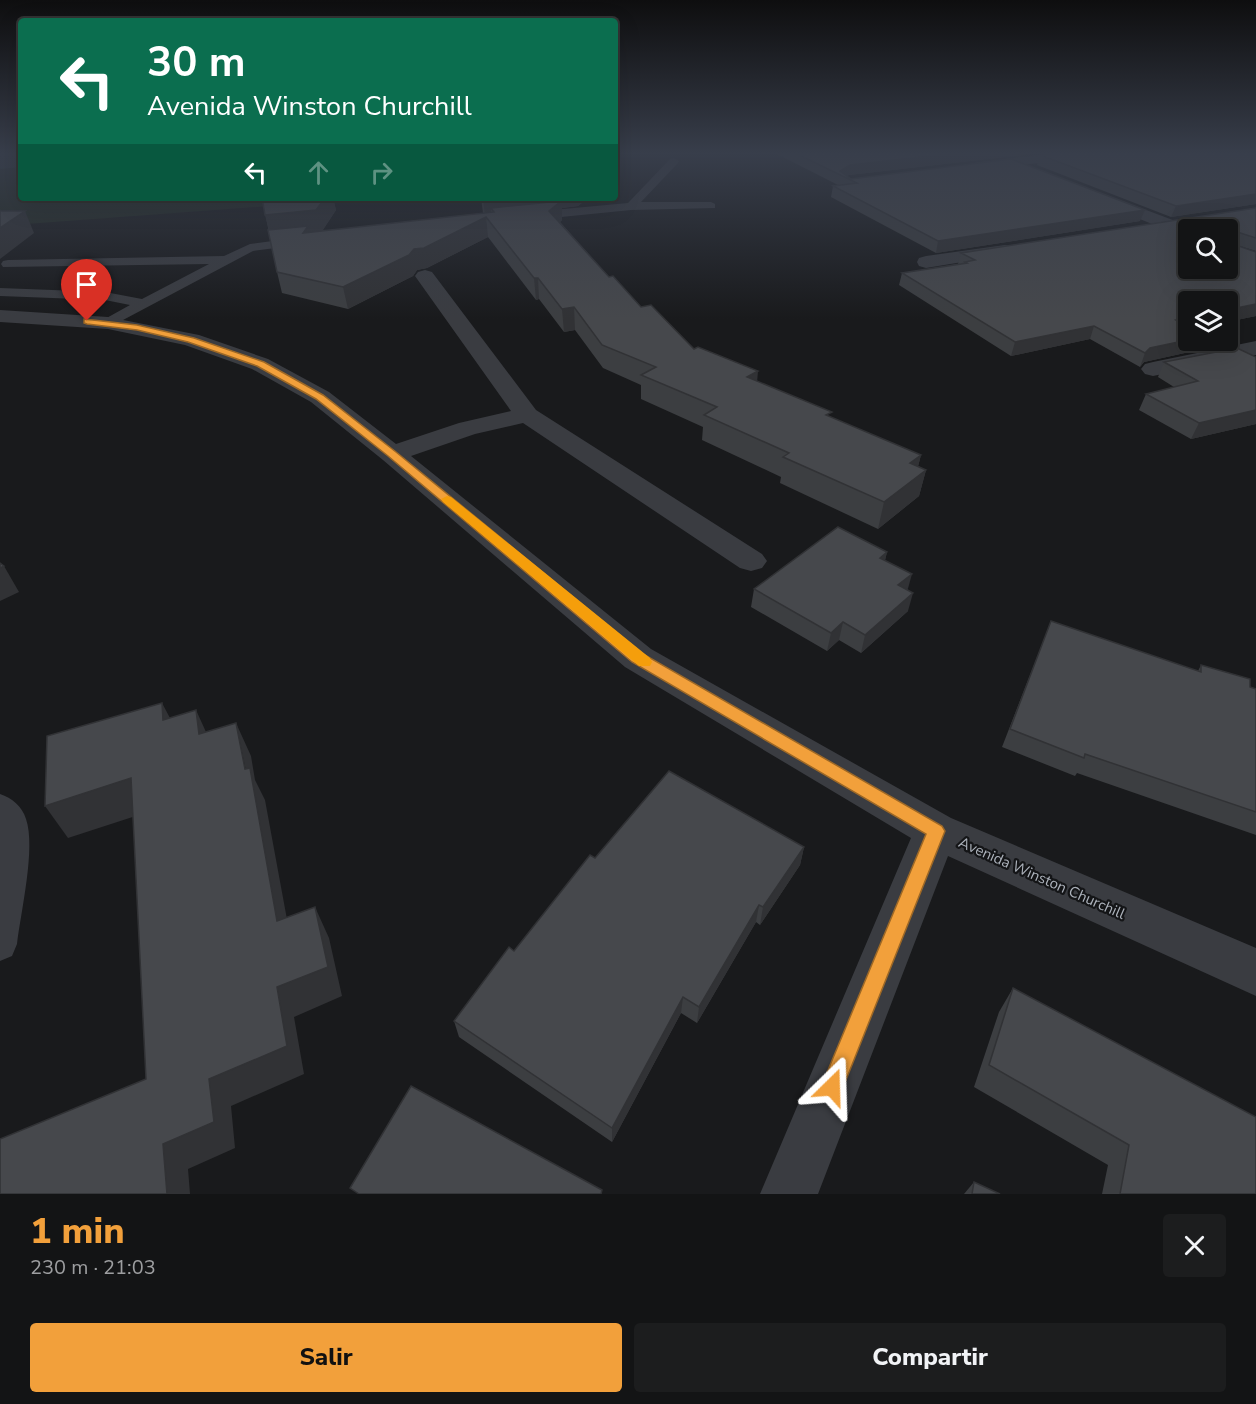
<!DOCTYPE html>
<html lang="es">
<meta charset="utf-8">
<style>
body{margin:0;font-family:"Nunito Sans",sans-serif;background:#1c1d1e;color:#f1f3f6;height:100vh;display:flex;flex-direction:column;font-size:22px;white-space:nowrap}
*{box-sizing:border-box;margin:0}
p{font-size:20px;color:#9d9ea0}
.icon{flex:none;width:33px;height:33px;fill:none;stroke:currentColor;stroke-width:2;stroke-linecap:round;stroke-linejoin:round}
.map{position:relative;height:1194px;overflow:hidden}
.drawer{display:flex;flex-direction:column;background:#131415;flex:1}
.drawer>*{flex:none}
.guide{position:absolute;left:18px;top:18px;width:600px;height:183px;border-radius:6px;box-shadow:0 6px 24px #0002,0 0 0 2px #323334;background:#0b6e4f;color:#fff;overflow:hidden}
.fabs{position:absolute;left:1178px;top:219px;display:grid;gap:12px}
.fabs a{display:grid;place-items:center;width:60px;height:60px;border-radius:6px;background:#131415;box-shadow:0 6px 24px #0002,0 0 0 2px #323334;font-size:30px}
.pin{position:absolute;display:grid;place-items:center;width:51px;height:51px;color:#fff;margin:-62px -26px;border-radius:50% 50% 50% 0;rotate:-45deg;box-shadow:0 0 6px #0007}
.pin .icon{rotate:45deg}
.me{position:absolute;width:66px;margin:-33px;rotate:22deg;stroke-linejoin:round;filter:drop-shadow(0 0 4px #0008)}
.turn{display:flex;align-items:center;gap:21px;height:126px;padding:0 30px;font-size:27px}
.turn .icon{width:78px;height:78px;stroke-width:2.5}
.turn b{display:block;font-size:42px;line-height:51px}
.lanes{display:flex;align-items:center;height:57px;padding:0 30px;background:#0003;justify-content:center;gap:30px;direction:ltr}
.lanes .off{opacity:.35}
.round{display:grid;place-items:center;flex:none;width:63px;height:63px;border-radius:6px;background:#1c1d1e}
.overview{display:flex;align-items:center;justify-content:space-between;height:102px;padding:0 30px}
h1{font-size:36px;font-weight:800;line-height:45px;color:#f2a03b}
.action{display:flex;gap:12px;margin-top:auto;padding:12px 30px}
.action a{flex:1;height:69px;border-radius:6px;background:#f2a03b;color:#111;font-size:24px;font-weight:800;line-height:69px;text-align:center}
.action a+a{background:#1c1d1e;color:#f1f3f6}
.map>svg:first-child{display:block}
</style>
<div class="map">
<svg width="1256" height="1194" viewBox="0 0 1256 1194">
<rect width="100%" height="100%" fill="#191a1c"/>
<polygon fill="#212a21" points="0,152 21,152 21,198 377,198 0,226"/>
<g fill="none" stroke-linecap="round" stroke-linejoin="round">
<polygon fill="#2f3a40" fill-rule="evenodd" points="0,152 21,152 21,167 0,169"/>
<g fill="#3a3c41" fill-rule="evenodd">
<polygon points="674,158 679,161 678,163 641,202 711,202 715,204 715,208 631,210 531,220 525,216 531,212 628,203 670,159"/>
<polygon points="302,237 308,241 307,244 253,251 108,328 100,323 103,320 130,305 105,300 0,296 0,288 105,292 142,299 209,264 3,267 1,264 3,261 8,260 224,256 250,244"/>
<path d="M0,794C12,798 22,806 26,819C36,848 21,911 17,944L12,956L0,961Z"/>
</g>
<g fill="#3a3c41" fill-rule="evenodd">
<polygon points="1064,152 1102,152 1095,156 973,171 966,167 973,163"/>
<polygon points="1101,193 1194,228 1195,230 1188,230 1188,237 1182,236 1095,201 1093,198"/>
<polygon points="1005,245 1011,246 1014,250 1011,254 926,268 919,266 917,262 919,258 926,256"/>
<polygon points="425,270 432,272 536,410 762,554 767,561 762,568 751,571 740,568 523,423 475,434 411,456 651,649 951,818 1256,948 1256,996 948,856 818,1194 760,1194 911,838 625,667 383,460 311,402 252,369 185,345 108,329 0,322 0,310 108,317 199,335 268,359 329,392 396,444 459,423 511,411 415,276 418,272"/>
<polygon points="1256,341 1256,355 1153,376 1145,374 1141,369 1145,364 1153,362"/>
</g>
</g>
<g fill="#3c3e41">
<polygon points="773,152 1048,152 849,175 847,176 851,179 1140,221 936,253 831,197 833,186 838,185"/>
<polygon points="1256,152 1256,204 1171,217 1037,165 1040,155"/>
<polygon points="262,198 333,198 336,210 322,231 483,213 481,198 588,198 578,206 562,208 562,220 560,222 609,277 641,307 694,349 757,381 831,417 921,455 918,466 926,470 919,496 878,529 780,483 781,477 702,440 703,427 641,399 641,385 603,368 575,330 564,332 539,299 536,300 488,237 427,268 417,270 413,276 348,309 282,293 277,272"/>
<polygon points="1256,208 1256,251 1230,243 1256,252 1256,316 1227,322 1188,302 1188,340 1207,340 1203,349 1144,362 1140,367 1090,339 1011,356 899,285 902,273 958,264 961,253"/>
<polygon points="1256,357 1256,424 1191,439 1139,410 1146,394 1174,387 1158,377 1164,362"/>
<polygon points="887,552 885,560 908,590 908,611 861,653 839,640 827,651 751,607 754,589"/>
<polygon points="1051,621 1198,671 1201,665 1256,689 1256,835 1077,773 1075,776 1002,747"/>
<polygon points="804,847 800,865 760,925 756,922 697,1023 681,1013 612,1142 459,1037 454,1021 595,858"/>
<polygon points="1013,988 1256,1194 1102,1194 1108,1165 974,1087 999,1012"/>
<polygon points="974,1182 1000,1194 964,1194"/>
</g>
<g fill="#313235">
<polygon points="615,152 623,152 615,158"/>
<polygon points="965,152 1048,152 849,175 845,177 840,171 850,165"/>
<polygon points="1256,194 1256,204 1171,217 1176,206"/>
<polygon points="325,198 333,198 336,210 321,233 271,238 265,215"/>
<polygon points="483,198 588,198 578,206 562,208 562,220 550,230 494,212 491,208 491,215 485,216"/>
<polygon points="1145,210 1140,221 936,253 938,241"/>
<polygon points="25,211 34,233 0,259 0,228"/>
<polygon points="486,217 488,237 427,268 417,270 413,276 348,309 343,287 414,249"/>
<polygon points="534,278 538,278 539,299 536,300"/>
<polygon points="1256,304 1256,316 1227,322 1227,310"/>
<polygon points="574,307 575,330 564,332 562,309"/>
<polygon points="1188,317 1188,329 1176,320"/>
<polygon points="1094,326 1090,339 1011,356 1015,342"/>
<polygon points="1188,340 1207,340 1203,349 1144,362 1140,367 1145,353 1150,348"/>
<polygon points="758,371 756,395 747,377"/>
<polygon points="1256,410 1256,424 1191,439 1199,423"/>
<polygon points="921,455 915,479 926,470 919,496 878,529 884,502 910,463"/>
<polygon points="887,552 883,569 880,558"/>
<polygon points="4,566 19,592 0,601 0,568"/>
<polygon points="912,574 907,592 898,585"/>
<polygon points="913,593 908,611 861,653 865,635"/>
<polygon points="843,622 839,640 827,651 831,633"/>
<polygon points="162,703 179,735 163,720"/>
<polygon points="196,710 211,743 199,734"/>
<polygon points="236,723 251,756 255,780 265,800 293,952 277,921"/>
<polygon points="131,778 151,811 68,838 45,806"/>
<polygon points="804,847 800,865 760,925 763,907"/>
<polygon points="759,905 756,922 697,1023 699,1007"/>
<polygon points="315,907 329,938 342,996 294,1017 304,1074 231,1106 235,1148 188,1169 190,1194 167,1194 163,1144 209,1079 277,987"/>
<polygon points="683,997 681,1013 612,1142 612,1128"/>
</g>
<g fill="#46484c" stroke="#313235" stroke-width="1.5" fill-rule="evenodd">
<polygon points="793,152 965,152 850,165 840,171 851,179 1011,159 1145,210 938,241 833,186 857,183"/>
<polygon points="1071,152 1256,152 1256,194 1176,206 1040,155"/>
<polygon points="262,198 325,198 316,210 265,215"/>
<polygon points="561,201 549,211 609,277 613,276 641,307 651,305 694,349 698,347 758,371 747,377 832,412 826,415 921,455 910,463 926,470 884,502 783,457 789,453 704,415 717,407 641,375 656,367 602,345 574,307 562,309 538,278 534,278 486,217 424,248 414,249 409,255 343,287 277,272 268,230 308,226 303,233 494,212 491,208"/>
<path d="M1256,208V238L1231,230L1230,243L1256,252V304L1227,310V302H1188V317L1176,320L1188,326V340L1150,348L1145,353L1094,326L1015,342L902,273L967,263L965,262L975,260L961,253ZM1188,230H1227V268H1188Z"/>
<polygon points="0,211 25,211 0,228"/>
<polygon points="1237,348 1256,357 1256,410 1199,423 1146,394 1198,381 1164,362"/>
<polygon points="838,527 887,552 880,558 912,574 898,585 913,593 865,635 843,622 831,633 754,589"/>
<polygon points="0,563 4,566 0,568"/>
<polygon points="1051,621 1201,672 1201,665 1250,679 1250,687 1256,689 1256,812 1085,754 1084,758 1010,729"/>
<polygon points="162,703 163,720 196,710 199,734 236,723 245,769 250,768 277,921 315,907 328,967 277,987 287,1046 209,1079 214,1122 163,1144 167,1194 0,1194 0,1139 146,1079 131,778 45,806 47,736"/>
<polygon points="669,771 804,847 763,907 759,905 699,1007 683,997 612,1128 454,1021 509,947 514,951 590,855 595,858"/>
<polygon points="1013,988 1256,1117 1256,1194 1120,1194 1129,1145 989,1065"/>
<polygon points="411,1086 602,1190 601,1194 359,1194 350,1188"/>
<polygon points="974,1182 1000,1194 972,1194"/>
</g>
<linearGradient id="sky" x2="0" y2="1"><stop stop-color="#0e0e0f"/><stop offset="0.48" stop-color="#383e4b"/><stop offset="1" stop-color="#383e4b" stop-opacity="0"/></linearGradient>
<rect width="1256" height="319" fill="url(#sky)"/>
<polygon fill="#f2a03b" stroke="#9d6826" stroke-width="1.5" points="84,319 137,325 194,338 264,362 323,395 396,452 643,654 942,826 945,831 840,1095 832,1099 824,1095 821,1087 926,834 632,662 388,456 316,399 257,366 188,342 137,330 87,324 84,323"/>
<polygon fill="#f59e0b" points="447,496 451,497 650,658 652,662 650,666 639,666 443,502 441,499"/>
<g text-anchor="middle" stroke-width="4.5" stroke-linejoin="round" paint-order="stroke">
<g font-size="15" fill="#acb2bb" stroke="#141517">
<text transform="translate(1042 878) rotate(24)" y="5">Avenida Winston Churchill</text>
</g>
</g>
</svg>
<div class="fabs">
<a><svg class="icon" aria-label="search" viewBox="0 0 24 24"><circle cx="10" cy="10" r="6"/><path d="M15 15l6 6"/></svg></a>
<a><svg class="icon" aria-label="layers" viewBox="0 0 24 24"><path d="M12 4l9 5-9 5-9-5zM3 14l9 5 9-5"/></svg></a>
</div>
<div class="pin" style="left:87px;top:321px;background:#d93025"><svg class="icon" aria-label="arrive" viewBox="0 0 24 24"><path d="M6 21V4h12l-3 4 3 4H6"/></svg></div>
<svg class="me" style="left:832px;top:1087px" viewBox="-20 -20 40 40"><path d="M0-17L14 15 0 8-14 15z" fill="#f2a03b" stroke="#fff" stroke-width="4"/></svg>
<div class="guide">
<div class="turn"><svg class="icon" aria-label="left" viewBox="0 0 24 24"><path d="M17 20v-9H6M10 6l-5 5 5 5"/></svg><div><b>30 m</b>Avenida Winston Churchill</div></div>
<div class="lanes"><svg class="icon" aria-label="left" viewBox="0 0 24 24"><path d="M17 20v-9H6M10 6l-5 5 5 5"/></svg><svg class="icon off" aria-label="ahead" viewBox="0 0 24 24"><path d="M12 20V5M6 11l6-6 6 6"/></svg><svg class="icon off" aria-label="right" viewBox="0 0 24 24"><path d="M7 20v-9h11M14 6l5 5-5 5"/></svg></div>
</div>
</div>
<section class="drawer">
<div class="overview"><div><h1>1 min</h1><p>230 m · 21:03</p></div><a class="round"><svg class="icon" aria-label="close" viewBox="0 0 24 24"><path d="M6 6l12 12M18 6L6 18"/></svg></a></div>
<div class="action"><a>Salir</a><a>Compartir</a></div>
</section>
